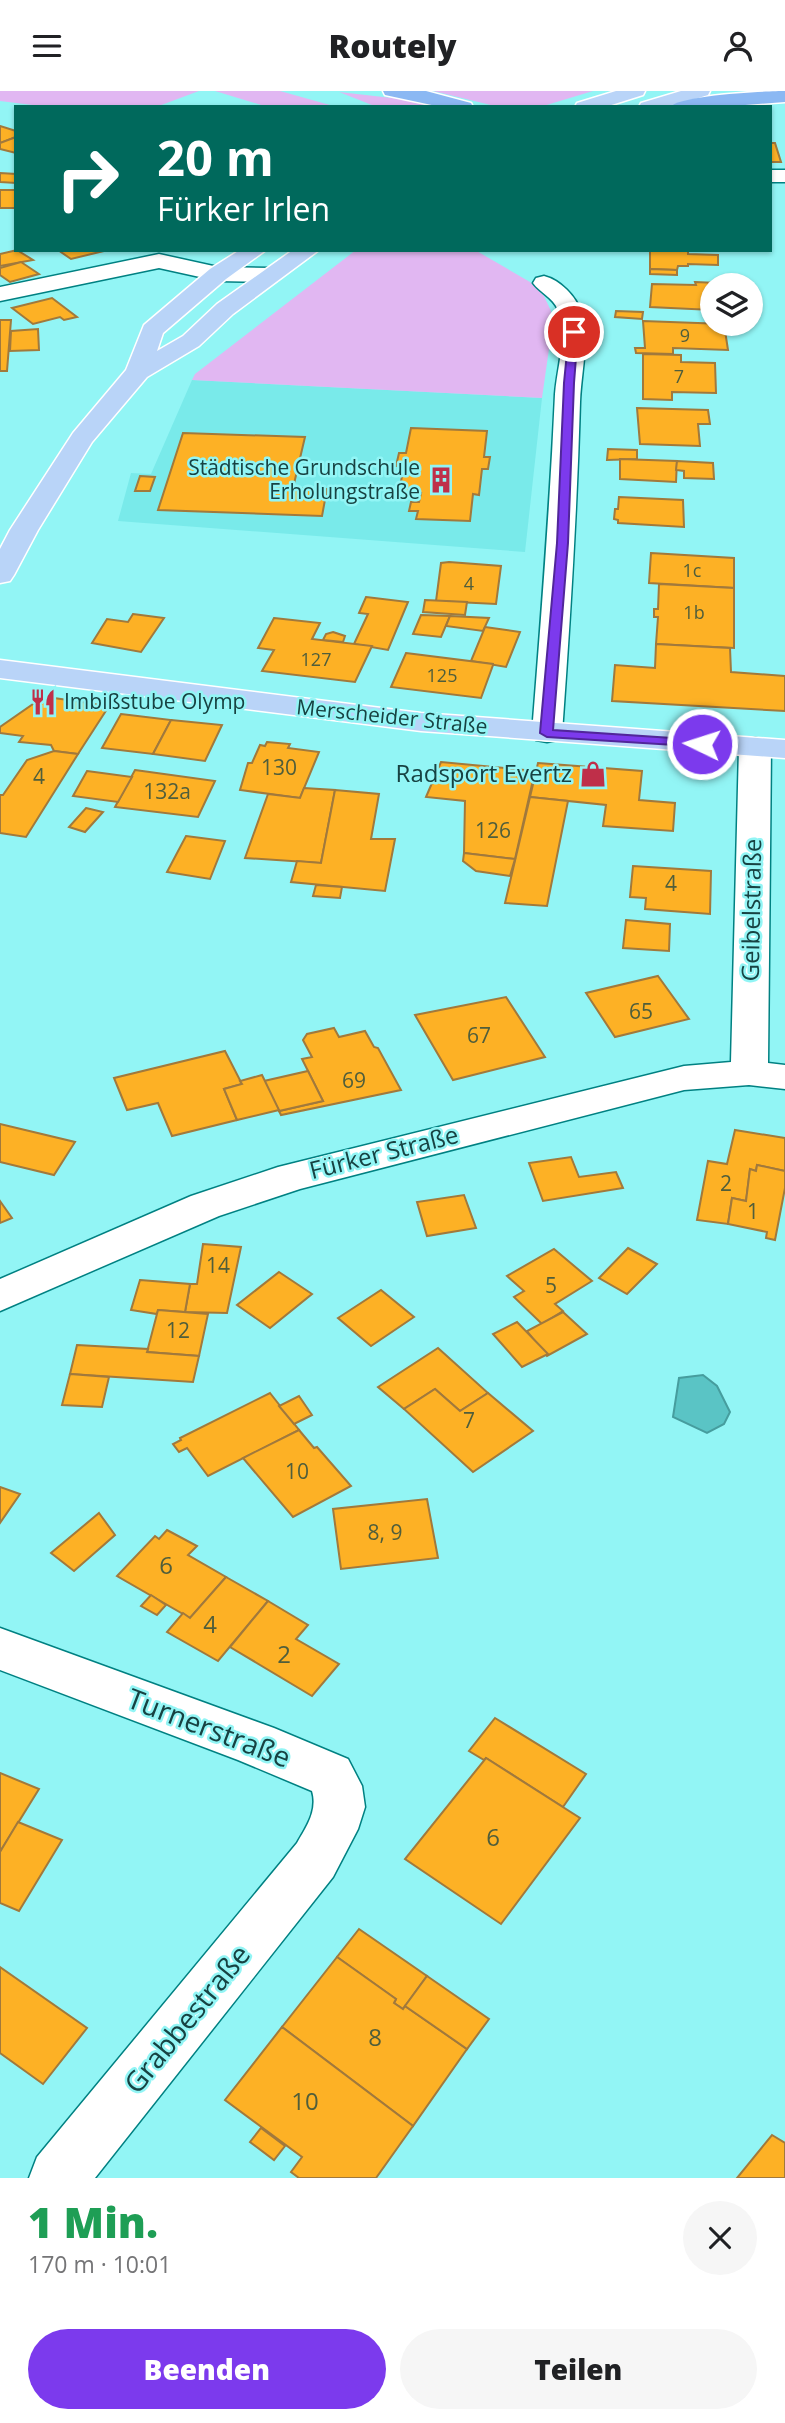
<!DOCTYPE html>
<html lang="de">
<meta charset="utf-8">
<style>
body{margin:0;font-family:"Open Sans",sans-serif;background:#f6f6f6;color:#202124;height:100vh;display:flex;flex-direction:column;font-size:26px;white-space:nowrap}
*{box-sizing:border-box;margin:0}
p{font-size:23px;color:#757577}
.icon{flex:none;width:38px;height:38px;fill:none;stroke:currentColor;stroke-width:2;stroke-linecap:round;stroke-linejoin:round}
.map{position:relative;height:2087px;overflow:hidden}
.drawer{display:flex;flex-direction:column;background:#fff;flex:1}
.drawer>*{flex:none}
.hud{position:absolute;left:14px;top:14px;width:758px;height:147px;border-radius:0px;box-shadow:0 2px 5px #0004;background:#00695c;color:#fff;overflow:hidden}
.controls{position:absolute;left:700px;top:182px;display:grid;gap:14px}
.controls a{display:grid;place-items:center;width:63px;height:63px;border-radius:50%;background:#fff;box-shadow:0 2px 5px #0004;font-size:35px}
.pin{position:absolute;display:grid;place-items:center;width:60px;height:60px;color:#fff;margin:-30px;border:4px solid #fff;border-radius:50%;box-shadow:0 2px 7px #0007}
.me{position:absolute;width:77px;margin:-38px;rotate:274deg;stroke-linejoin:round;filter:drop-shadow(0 0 5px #0008)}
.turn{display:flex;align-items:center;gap:24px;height:147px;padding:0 28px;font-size:32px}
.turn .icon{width:91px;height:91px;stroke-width:2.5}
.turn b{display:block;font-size:49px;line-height:60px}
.round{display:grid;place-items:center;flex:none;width:74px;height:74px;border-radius:37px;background:#f6f6f6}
.summary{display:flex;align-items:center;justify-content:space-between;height:119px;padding:0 28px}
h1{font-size:42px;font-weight:800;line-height:52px;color:#1e9e55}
.button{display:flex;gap:14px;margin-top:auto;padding:14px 28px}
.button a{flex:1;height:80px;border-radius:42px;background:#7c3aed;color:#fff;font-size:28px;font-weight:800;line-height:80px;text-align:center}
.button a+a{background:#f6f6f6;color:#202124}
header{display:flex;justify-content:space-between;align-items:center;height:91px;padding:0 28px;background:#fff;font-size:32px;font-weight:800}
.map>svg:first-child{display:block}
</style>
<header><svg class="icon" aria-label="menu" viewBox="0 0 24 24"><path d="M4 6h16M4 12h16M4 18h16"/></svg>Routely<svg class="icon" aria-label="person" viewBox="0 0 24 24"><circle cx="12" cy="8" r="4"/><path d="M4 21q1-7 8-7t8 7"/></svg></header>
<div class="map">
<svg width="785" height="2087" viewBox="0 0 785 2087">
<rect width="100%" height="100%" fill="#92f5f5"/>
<polygon fill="#79eaea" points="192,289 542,307 525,461 118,430 131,382 151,383"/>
<g fill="#e1b7f2">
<polygon points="0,0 199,0 156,16 49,16 0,10"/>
<polygon points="215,0 280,0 337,16 268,16"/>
<polygon points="433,0 593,0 540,16 499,16"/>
<polygon points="339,1 401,8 436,16 377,16"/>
<polygon points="356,159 475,159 530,191 544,205 551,220 552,237 542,307 192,289 195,283"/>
</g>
<polygon fill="#5ac4c5" stroke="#469d9e" stroke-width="2" points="703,1284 717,1295 730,1321 724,1333 707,1342 673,1326 679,1287"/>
<g fill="#fdb125" stroke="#a1793c" stroke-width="2">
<polygon points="0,35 16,40 16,46 0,52"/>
<polygon points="16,46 16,62 0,58 0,52"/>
<polygon points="770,52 775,52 781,71 770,71"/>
<polygon points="0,82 16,83 16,92 0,91"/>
<rect x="0" y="99" width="16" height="18"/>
<polygon points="17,159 33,169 0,175 0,163"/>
<polygon points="58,159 108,159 71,168"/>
<polygon points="650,159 688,159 688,163 718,164 718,174 688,173 688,175 678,175 677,179 650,178"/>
<polygon points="21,171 39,183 10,191 0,184 0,177"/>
<polygon points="650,178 677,179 677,184 650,183"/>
<polygon points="695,191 718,192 712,194 712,219 650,216 652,193 696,194"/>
<polygon points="52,207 77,226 64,229 60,226 33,233 12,217"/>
<polygon points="616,220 643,221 642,228 615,226"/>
<polygon points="0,229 11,229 7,280 0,280"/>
<polygon points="643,230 724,233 728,259 673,257 673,263 636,262 635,257 645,257"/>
<polygon points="38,238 39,259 10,260 11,240"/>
<polygon points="643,263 681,264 681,271 715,272 716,302 672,301 672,309 643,308"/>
<polygon points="637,317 708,319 710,333 698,333 700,355 640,353"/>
<polygon points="411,337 487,340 484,366 490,366 488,378 482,378 479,404 473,403 470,430 416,428 418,420 409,420 411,411 419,411 421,402 399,401 404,375 396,375 399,362 406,362"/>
<polygon points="183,342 305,346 293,397 327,398 322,425 158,419"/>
<polygon points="608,358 637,359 637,368 607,369"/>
<polygon points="620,368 677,370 676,391 620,388"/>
<polygon points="677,370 713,372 714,388 684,387 684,380 676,379"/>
<polygon points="140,385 155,386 150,400 135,400"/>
<polygon points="619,406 683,409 684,436 618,432 618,429 614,428 615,418 618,418"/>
<polygon points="651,462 734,467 734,497 649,492"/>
<polygon points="449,471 501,475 496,513 436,510 441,472"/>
<polygon points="659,493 734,497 734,557 656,553 658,526 654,526 654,518 658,518"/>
<polygon points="366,506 408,511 388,559 354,553 368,523 359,522"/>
<polygon points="425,509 467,511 465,524 423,521"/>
<polygon points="133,523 164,527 141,561 92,552 107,528 128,531"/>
<polygon points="421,524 450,525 441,546 413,543"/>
<polygon points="450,525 489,527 483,540 446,535"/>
<polygon points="274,527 320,532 312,548 372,555 355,591 262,580 274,559 258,557"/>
<polygon points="485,536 520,541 506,576 471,570"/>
<polygon points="333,541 345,545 343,551 323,549 326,543"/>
<polygon points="656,553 730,557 731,581 785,585 785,620 612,610 615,574 655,577"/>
<polygon points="406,562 493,573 493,574 481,607 391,596"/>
<polygon points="54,607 109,615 78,663 54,660 51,654 19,651 23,645 0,642 0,636 36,611"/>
<polygon points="121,623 171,629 153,663 102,657"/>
<polygon points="171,629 222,634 205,670 153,663"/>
<polygon points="267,651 290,653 288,657 319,661 300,707 240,699 248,672 252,672 260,654 265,655"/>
<polygon points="54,660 78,663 26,746 0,742 0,704 3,704 27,669"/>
<polygon points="441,671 535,680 515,768 464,762 465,710 426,706"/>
<polygon points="538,672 642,680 639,709 675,712 673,740 603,735 606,714 530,706"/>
<polygon points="135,679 215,690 198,726 115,716"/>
<polygon points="87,680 132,686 118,711 73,705"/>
<polygon points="304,697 335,699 321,772 245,767 268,703 300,707"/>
<polygon points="335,699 379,703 371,748 395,748 385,800 291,791 297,770 321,772"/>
<polygon points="530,706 568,710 547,815 505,812"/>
<polygon points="86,717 103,721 85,741 69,736"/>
<polygon points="186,745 225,750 210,788 167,781"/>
<polygon points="464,762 515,768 510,785 476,780 463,770"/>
<polygon points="633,775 711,780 710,823 645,818 646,807 630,806"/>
<polygon points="316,794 342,796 340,807 313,805"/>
<polygon points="626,829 670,833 669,860 623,857"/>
<polygon points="658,885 689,928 615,946 586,902"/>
<polygon points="506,906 545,966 453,989 415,924"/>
<polygon points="334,937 339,946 365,940 374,956 378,957 401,999 281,1024 279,1020 323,1010 302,968 312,966 303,949 307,943"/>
<polygon points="225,960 242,993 224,998 237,1029 172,1045 158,1012 127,1019 114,987"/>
<polygon points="308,980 323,1010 279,1020 264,990"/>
<polygon points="262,984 279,1019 237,1029 224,998 242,993 240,990"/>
<polygon points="0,1033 75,1051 54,1084 0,1071"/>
<polygon points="735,1039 785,1047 785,1080 757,1074 756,1080 750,1078 746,1110 732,1107 728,1133 697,1129 708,1070 727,1073"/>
<polygon points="571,1066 579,1086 616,1081 623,1097 543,1110 529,1072"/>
<polygon points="757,1074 785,1080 785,1097 775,1149 766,1147 767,1141 728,1133 732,1107 746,1110 750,1078 756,1080"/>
<polygon points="464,1104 476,1137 427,1145 417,1111"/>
<polygon points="0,1110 12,1127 0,1132"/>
<polygon points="203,1153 241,1156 227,1222 185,1221 190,1193 197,1193"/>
<polygon points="628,1157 657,1173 627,1203 599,1187"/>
<polygon points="554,1158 592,1190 555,1213 563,1220 542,1233 514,1206 524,1200 507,1185"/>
<polygon points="279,1181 312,1203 270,1237 237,1214"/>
<polygon points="140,1189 190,1193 185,1221 158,1219 157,1223 131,1219"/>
<polygon points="381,1199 414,1226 371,1255 338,1227"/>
<polygon points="158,1219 208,1223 199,1265 147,1261"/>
<polygon points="563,1221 587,1243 547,1265 527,1240"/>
<polygon points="517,1231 548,1263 522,1276 493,1243"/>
<polygon points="77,1254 148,1258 147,1261 199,1265 193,1291 70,1283"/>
<polygon points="438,1257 488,1302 460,1320 435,1298 404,1318 378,1296"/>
<polygon points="70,1283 109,1286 102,1316 62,1314"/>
<polygon points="435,1298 460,1320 488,1302 533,1340 473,1381 404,1318"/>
<polygon points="270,1302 299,1339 208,1385 187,1357 179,1361 173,1353 181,1349 180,1347"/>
<polygon points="299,1305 312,1324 294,1333 279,1315"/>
<polygon points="299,1339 314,1357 317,1356 351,1395 293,1426 243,1367"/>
<polygon points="0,1396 20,1403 0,1432"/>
<polygon points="427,1408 438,1467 341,1478 333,1418"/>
<polygon points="99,1422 115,1444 74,1480 51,1462"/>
<polygon points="167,1439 197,1455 188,1464 226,1486 190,1527 117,1485 155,1445 159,1448"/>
<polygon points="226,1486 268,1510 218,1570 167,1541 183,1522 190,1527"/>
<polygon points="151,1504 166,1514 157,1524 141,1515"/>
<polygon points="268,1510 308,1534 296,1548 339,1573 312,1605 230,1556"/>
<polygon points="495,1627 586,1683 563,1716 486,1667 484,1669 469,1660"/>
<polygon points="486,1667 580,1727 501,1833 405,1768"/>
<polygon points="0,1682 39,1698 0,1761"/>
<polygon points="18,1731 62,1749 19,1820 0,1812 0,1761"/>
<polygon points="359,1838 427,1885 403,1918 394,1912 396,1908 337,1866"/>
<polygon points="337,1866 396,1908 394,1912 403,1918 405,1915 467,1958 413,2035 282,1936"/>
<polygon points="0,1876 87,1937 43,1993 0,1962"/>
<polygon points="427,1885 489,1928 467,1958 405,1915"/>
<polygon points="282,1936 413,2035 376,2087 299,2087 291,2081 302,2066 225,2009"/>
<polygon points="261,2037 285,2055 274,2069 250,2051"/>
<polygon points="772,2044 785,2052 785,2087 737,2087"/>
</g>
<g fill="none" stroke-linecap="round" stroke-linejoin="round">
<g stroke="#008182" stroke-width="3">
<g id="minor">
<rect x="770" y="79" width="15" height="12"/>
<polygon points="159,163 218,176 270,177 278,179 281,184 278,189 270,191 218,190 159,177 0,210 0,196"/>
<path d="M544,185C560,189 576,205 581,221C590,249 581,281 580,311C577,421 570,532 562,642L558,649L547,651L536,649L532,642C541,529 550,416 555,303C557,276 568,245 558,219C553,206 540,202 533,192L536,187Z"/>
<polygon points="755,647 766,649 771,656 768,972 785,974 785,998 749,994 684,999 300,1098 219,1125 0,1220 0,1188 191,1105 278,1076 684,975 731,971 739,656 744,649"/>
<path d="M0,1537L274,1637L348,1668L362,1695L365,1716L358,1738L333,1786L95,2087H29L37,2066L297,1752C306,1736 318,1720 312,1700L238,1669L0,1579Z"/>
</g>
</g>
<g stroke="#fff" stroke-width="3">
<g id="major">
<polygon points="616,0 645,0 643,4 605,16 575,16 577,12"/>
<polygon points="681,0 710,0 708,4 669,16 639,16 641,12"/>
<polygon points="240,159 266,159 226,188 163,242 157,260 183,245 217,213 293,159 319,159 233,223 199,255 147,286 92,351 38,439 14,484 10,490 0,492 0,458 10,439 73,342 126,279 144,234 210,178"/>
<polygon points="0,569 421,622 785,649 785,667 421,640 0,587"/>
</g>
</g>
<g stroke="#fff" stroke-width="3">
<g id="highway">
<polygon points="383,0 426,0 471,12 473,16 441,16 385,4"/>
<path d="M785,0V11L720,16H670C680,4 766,0 785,0Z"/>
</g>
</g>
<use href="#minor" fill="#fff" fill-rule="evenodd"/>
<use href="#major" fill="#b9d4f8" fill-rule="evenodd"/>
<use href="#highway" fill="#8bb8f3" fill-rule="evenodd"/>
</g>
<polygon fill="#7c3aed" stroke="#51269a" stroke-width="2" points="574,238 578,241 574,292 568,452 553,639 702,649 706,650 706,656 547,646 540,642 557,452 564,292 569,241"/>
<defs>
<g id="building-bare" transform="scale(2.1)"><path d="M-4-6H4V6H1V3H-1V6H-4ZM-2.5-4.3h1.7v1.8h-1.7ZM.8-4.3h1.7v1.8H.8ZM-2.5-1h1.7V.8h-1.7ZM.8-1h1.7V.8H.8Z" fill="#bf2f49" stroke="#92f5f5" stroke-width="2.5" paint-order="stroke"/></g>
<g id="restaurant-bare" transform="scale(2.1)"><path d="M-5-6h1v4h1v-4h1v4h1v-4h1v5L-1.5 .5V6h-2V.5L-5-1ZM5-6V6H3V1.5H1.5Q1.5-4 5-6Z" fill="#bf2f49" stroke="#92f5f5" stroke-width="2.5" paint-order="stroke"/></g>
<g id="shop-bare" transform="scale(2.1)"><path d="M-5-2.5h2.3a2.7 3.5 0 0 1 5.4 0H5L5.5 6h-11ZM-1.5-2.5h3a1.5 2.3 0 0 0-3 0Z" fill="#bf2f49" stroke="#92f5f5" stroke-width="2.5" paint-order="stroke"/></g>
</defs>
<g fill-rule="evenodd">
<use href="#building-bare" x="441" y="389"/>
<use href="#restaurant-bare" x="43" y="611"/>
<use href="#shop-bare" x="593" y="683"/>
</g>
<g text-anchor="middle" stroke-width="5" stroke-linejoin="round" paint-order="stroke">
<g font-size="18" fill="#505e3b">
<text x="685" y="251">9</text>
<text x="679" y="292">7</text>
<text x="692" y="486">1c</text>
<text x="469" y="499">4</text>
<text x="694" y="528">1b</text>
<text x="316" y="575">127</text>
<text x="442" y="591">125</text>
</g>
<g font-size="21" fill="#174242" stroke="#92f5f5" text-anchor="end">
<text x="420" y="384">Städtische Grundschule<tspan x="420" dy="24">Erholungstraße</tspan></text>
<text x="64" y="618" text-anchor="start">Imbißstube Olymp</text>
</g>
<g font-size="21" fill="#174242" stroke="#92f5f5">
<text transform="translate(392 626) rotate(6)" y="7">Merscheider Straße</text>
</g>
<g font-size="21" fill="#505e3b">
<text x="279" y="684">130</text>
<text x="39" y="693">4</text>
<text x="167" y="708">132a</text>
<text x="493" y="747">126</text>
<text x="671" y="800">4</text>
<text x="641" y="928">65</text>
<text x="479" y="952">67</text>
<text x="354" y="997">69</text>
<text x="726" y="1100">2</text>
<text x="753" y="1128">1</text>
<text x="218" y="1182">14</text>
<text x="551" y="1202">5</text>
<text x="178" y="1247">12</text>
<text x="469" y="1337">7</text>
<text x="297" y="1388">10</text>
<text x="385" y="1449">8, 9</text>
</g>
<g font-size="24" fill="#174242" stroke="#92f5f5" text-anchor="end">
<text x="572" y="691">Radsport Evertz</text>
</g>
<g font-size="24" fill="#174242" stroke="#92f5f5">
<text transform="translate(752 819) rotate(-89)" y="8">Geibelstraße</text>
<text transform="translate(384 1062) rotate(-14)" y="8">Fürker Straße</text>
</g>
<g font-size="24" fill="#505e3b">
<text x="166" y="1483">6</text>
<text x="210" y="1542">4</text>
<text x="284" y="1572">2</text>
<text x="493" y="1755">6</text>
<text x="375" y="1955">8</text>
<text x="305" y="2019">10</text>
</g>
<g font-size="28" fill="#174242" stroke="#92f5f5">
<text transform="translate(209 1637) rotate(21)" y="10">Turnerstraße</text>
<text transform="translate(187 1928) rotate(-51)" y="10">Grabbestraße</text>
</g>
</g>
</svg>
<div class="controls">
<a><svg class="icon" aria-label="layers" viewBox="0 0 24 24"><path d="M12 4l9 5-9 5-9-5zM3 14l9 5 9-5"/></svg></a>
</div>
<div class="pin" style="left:574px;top:241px;background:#d93025"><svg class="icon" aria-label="arrive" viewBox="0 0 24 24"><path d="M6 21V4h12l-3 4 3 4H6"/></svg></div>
<svg class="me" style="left:702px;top:653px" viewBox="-20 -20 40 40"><circle r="17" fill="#7c3aed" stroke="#fff" stroke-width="3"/><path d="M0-11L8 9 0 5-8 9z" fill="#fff"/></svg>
<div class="hud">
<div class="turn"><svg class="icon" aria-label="right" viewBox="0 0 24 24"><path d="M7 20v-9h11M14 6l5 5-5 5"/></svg><div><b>20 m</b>Fürker Irlen</div></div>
</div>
</div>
<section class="drawer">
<div class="summary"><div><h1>1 Min.</h1><p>170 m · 10:01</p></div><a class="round"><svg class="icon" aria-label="close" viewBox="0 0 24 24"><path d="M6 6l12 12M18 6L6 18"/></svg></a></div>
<div class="button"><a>Beenden</a><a>Teilen</a></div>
</section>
